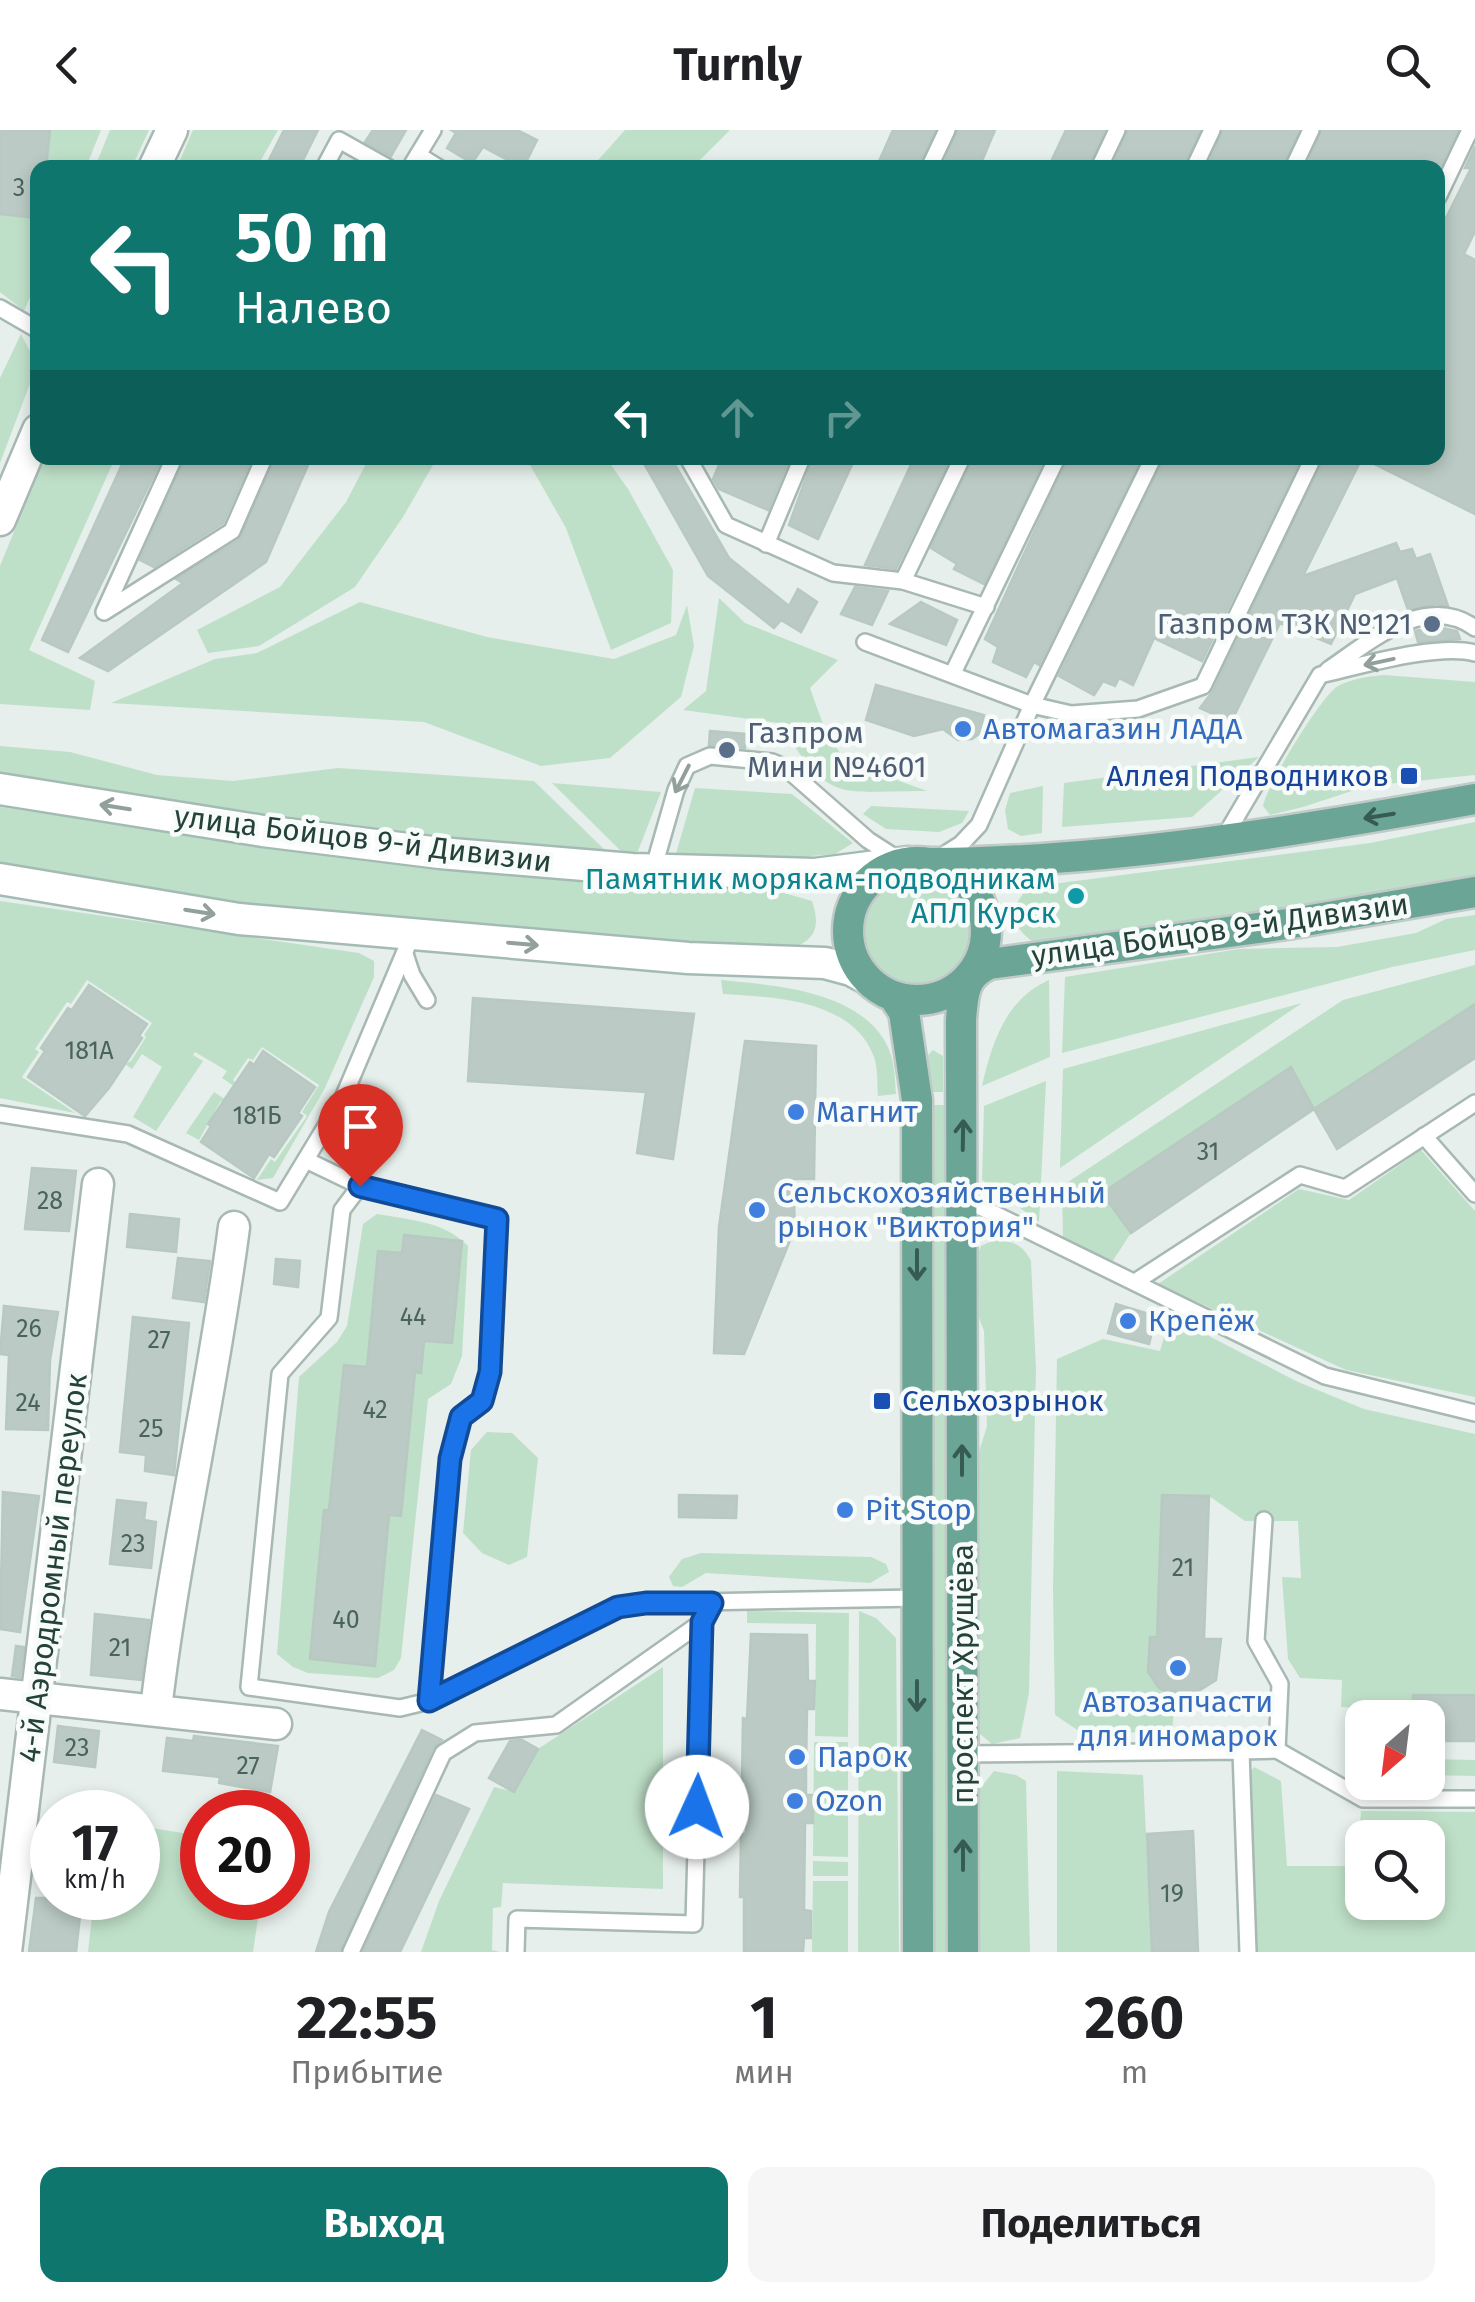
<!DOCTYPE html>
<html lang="ru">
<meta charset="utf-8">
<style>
body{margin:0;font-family:"Fira Sans",sans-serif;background:#f6f6f6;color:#202124;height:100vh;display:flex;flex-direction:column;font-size:38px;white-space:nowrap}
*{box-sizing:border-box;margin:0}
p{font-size:32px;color:#757577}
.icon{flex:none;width:55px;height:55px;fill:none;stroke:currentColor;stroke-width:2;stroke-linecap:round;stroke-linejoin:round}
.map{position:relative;height:1822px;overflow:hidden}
.drawer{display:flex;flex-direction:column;background:#fff;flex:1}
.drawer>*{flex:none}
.top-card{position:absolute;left:30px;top:30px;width:1415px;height:305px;border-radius:20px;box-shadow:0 5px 15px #0003;background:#0f766e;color:#fff;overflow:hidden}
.needle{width:65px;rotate:208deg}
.tools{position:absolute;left:1345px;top:1570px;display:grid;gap:20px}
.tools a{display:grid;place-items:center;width:100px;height:100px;border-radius:20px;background:#fff;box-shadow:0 5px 15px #0003;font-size:50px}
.speed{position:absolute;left:30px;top:1660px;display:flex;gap:20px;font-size:50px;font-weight:700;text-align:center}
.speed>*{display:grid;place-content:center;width:130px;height:130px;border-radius:50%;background:#fff;box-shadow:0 5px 15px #0003;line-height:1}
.speed small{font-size:25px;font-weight:400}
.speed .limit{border:15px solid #d22;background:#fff;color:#111}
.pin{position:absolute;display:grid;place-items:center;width:85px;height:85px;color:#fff;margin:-102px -42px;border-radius:50% 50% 50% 0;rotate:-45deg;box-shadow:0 0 10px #0007}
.pin .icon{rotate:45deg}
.me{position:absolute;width:110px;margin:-55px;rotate:2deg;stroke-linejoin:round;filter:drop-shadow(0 0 8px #0008)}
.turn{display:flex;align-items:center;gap:35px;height:210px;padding:0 40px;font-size:45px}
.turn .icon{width:130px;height:130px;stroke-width:2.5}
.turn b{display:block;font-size:70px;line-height:85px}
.lanes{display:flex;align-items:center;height:95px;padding:0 40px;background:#0003;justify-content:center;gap:50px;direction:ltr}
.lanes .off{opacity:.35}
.eta{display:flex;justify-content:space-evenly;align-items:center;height:170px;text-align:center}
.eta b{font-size:60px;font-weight:700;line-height:70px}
.primary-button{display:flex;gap:20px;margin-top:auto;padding:20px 40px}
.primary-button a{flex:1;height:115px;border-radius:20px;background:#0f766e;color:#fff;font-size:40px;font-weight:700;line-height:115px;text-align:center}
.primary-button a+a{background:#f6f6f6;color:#202124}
header{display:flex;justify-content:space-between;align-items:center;height:130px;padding:0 40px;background:#fff;font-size:45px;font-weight:700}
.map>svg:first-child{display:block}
</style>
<header><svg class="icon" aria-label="back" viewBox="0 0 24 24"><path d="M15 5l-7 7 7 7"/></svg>Turnly<svg class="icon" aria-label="search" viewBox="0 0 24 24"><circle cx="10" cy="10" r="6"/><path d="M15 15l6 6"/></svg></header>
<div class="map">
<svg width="1475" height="1822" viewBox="0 0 1475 1822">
<rect width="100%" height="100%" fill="#e6efeb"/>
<g fill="#bfe0c8" fill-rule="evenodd">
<polygon points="45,0 101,0 86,37 46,37"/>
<polygon points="110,0 149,0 132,37 95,37"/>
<polygon points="193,0 278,0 257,37 177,37"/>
<polygon points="625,0 730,0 693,37 592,37"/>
<polygon points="37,77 37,151 24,181 0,162 0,84 36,88"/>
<polygon points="21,204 37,235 0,333 0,248"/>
<polygon points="44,328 115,328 29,520 95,551 90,580 0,574 0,436"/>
<polygon points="369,328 437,328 403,387 355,457 259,516 208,523 197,500 280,457 346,372"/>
<polygon points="526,328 606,328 628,359 673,440 671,493 611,520 566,398"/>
<path d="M719,468L745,493L838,530L810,558C820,586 828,613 850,633L927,661C834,661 832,675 779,593L683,580L706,561Z"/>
<polygon points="360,472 487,507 614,529 676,505 687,475 694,516 681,567 610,628 541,636 424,592 111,573 215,529 257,523"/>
<path d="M1384,545L1475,552V645L1367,656L1303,677L1270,685L1263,676C1267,655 1321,566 1338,556C1351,549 1370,546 1384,545Z"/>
<polygon points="0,616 70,622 157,645 233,651 338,638 534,651 609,724 347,698 0,645"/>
<polygon points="1259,627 1192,687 1062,697 1064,653"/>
<polygon points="552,653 661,662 638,721 626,726"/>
<polygon points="1043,656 1042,703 1021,706 1008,699 1005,680 1010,663"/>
<polygon points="695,658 792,664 853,713 835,724 775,729 675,727"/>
<polygon points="871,676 969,681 962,693 939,702 886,699 863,684"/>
<path d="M0,677L361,730L584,751L770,759L812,771C822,800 813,813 785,820L240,773L0,733Z"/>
<path d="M1475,692V747L1158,800L1033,812C1009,794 1009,778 1029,757L1370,713Z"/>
<circle cx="916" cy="800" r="55"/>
<polygon points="0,771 359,823 374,831 374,847 325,958 273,1048 257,1050 271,1029 275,1032 307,986 302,982 319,955 262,917 253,930 248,928 233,950 236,953 234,956 222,948 227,941 195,922 193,925 203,931 156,1001 133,987 162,937 142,924 132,939 125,934 131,931 146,907 144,905 152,893 87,850 71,874 67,872 35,919 39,922 22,947 75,983 0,968"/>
<polygon points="1475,785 1475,820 1392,837 1062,923 1065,847 1239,819 1337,817 1416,803 1446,789"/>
<polygon points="1475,835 1475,874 1314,979 1290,938 1102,1062 1131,1103 1112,1132 1063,1109 1062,1056 1343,870"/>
<path d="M721,850C775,855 870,861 891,925C895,938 895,951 896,964L878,966C877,954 878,938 874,927C853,869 773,867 723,864Z"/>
<path d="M1049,850L1050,927L982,956C992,912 1006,869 1049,850Z"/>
<polygon points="1302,873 1060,1038 1063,939"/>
<polygon points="933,920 943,926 943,962 928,962 928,925"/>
<polygon points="1046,951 1039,1092 982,1050 984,976"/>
<polygon points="214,962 226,970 220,972 199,1010 186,1003"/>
<polygon points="928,975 944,975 946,1822 932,1822"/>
<polygon points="1421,1020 1475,1081 1475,1267 1346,1240 1158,1154 1299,1059 1349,1070"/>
<path d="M377,1084C410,1090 444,1091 468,1116L462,1226L451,1254L428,1269L401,1528L394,1540L378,1548L308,1543L293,1537L277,1524L299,1247L337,1212L347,1196L363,1094Z"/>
<path d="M994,1110C1013,1111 1022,1114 1031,1131L1036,1239L1029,1563L1020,1608L992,1614L974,1599L979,1322L987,1296L984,1201L975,1177L973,1135L981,1116Z"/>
<polygon points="1170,1186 1298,1252 1364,1279 1475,1304 1475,1565 1414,1565 1413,1580 1341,1577 1342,1550 1300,1548 1288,1529 1282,1447 1301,1448 1298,1391 1245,1391 1209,1366 1162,1365 1157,1507 1150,1507 1148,1542 1159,1558 1176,1562 1172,1602 1082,1603 1055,1585 1053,1460 1057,1229 1103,1209 1160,1221"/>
<polygon points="487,1302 512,1303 538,1328 527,1427 509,1435 482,1423 463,1403 471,1320"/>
<polygon points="701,1423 871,1427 886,1434 889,1442 870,1453 706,1443 682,1457 673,1456 669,1447 682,1429"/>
<polygon points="747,1481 849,1483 848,1607 815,1606 816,1494 747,1493"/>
<polygon points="859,1481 876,1488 896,1508 899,1822 858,1822"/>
<polygon points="663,1537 663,1759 503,1753 501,1777 493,1778 492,1820 500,1822 421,1822 439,1771 494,1657 515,1662 538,1619"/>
<polygon points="814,1612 848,1612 848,1727 813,1726"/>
<polygon points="1428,1629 1475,1630 1475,1646 1428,1645"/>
<path d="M1254,1637L1281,1651L1287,1736H1357L1361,1681L1475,1682V1822H1252L1248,1645ZM1362,1708H1428V1772H1362Z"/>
<polygon points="994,1641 1016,1645 1026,1651 1030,1822 978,1822 977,1662"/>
<polygon points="1057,1641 1143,1645 1152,1822 1057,1822"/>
<polygon points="138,1696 202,1706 202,1768 261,1768 253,1822 88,1822 94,1768 138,1768"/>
<polygon points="813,1731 848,1732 848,1746 813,1746"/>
<polygon points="813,1751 848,1751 848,1822 812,1822"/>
</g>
<g fill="#bbcac4" stroke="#b8c9c2" stroke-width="2.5">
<polygon points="0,0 50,0 46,38 38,38 38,88 0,84"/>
<polygon points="284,0 318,0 299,38 265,38"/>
<polygon points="373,0 406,0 391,26 365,12"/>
<polygon points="451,0 517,0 537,10 523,38 483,17 472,33 447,18 456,3"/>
<polygon points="893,0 935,0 918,38 876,38"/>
<polygon points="958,0 995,0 979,38 942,38"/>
<polygon points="1066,0 1105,0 1088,38 1048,38"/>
<polygon points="1128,0 1200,0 1183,38 1112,38"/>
<polygon points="1223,0 1299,0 1282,38 1207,38"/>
<polygon points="1322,0 1458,0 1440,38 1306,38"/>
<polygon points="1475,16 1475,101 1464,124 1475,130 1475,384 1362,328 1303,446 1396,413 1400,422 1412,419 1416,429 1430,424 1448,476 1436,474 1408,480 1397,448 1355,464 1331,514 1280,493 1231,592 1200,578 1213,561 1324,328 1438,328 1438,104 1471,38 1465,38"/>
<polygon points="125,328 162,328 68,522 42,510"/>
<polygon points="185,328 252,328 223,393 154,437 140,430"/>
<polygon points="275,328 311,328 266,432 108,541 80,528 183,453 176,449 239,410"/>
<polygon points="641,328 671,328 729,428 789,476 798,459 817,472 801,502 781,490 774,498 708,446"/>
<polygon points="722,328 790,328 768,380 719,359 713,349"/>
<polygon points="813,328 855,328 818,409 789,395"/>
<polygon points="914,328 950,328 896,439 865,435"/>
<polygon points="973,328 1045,328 984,454 954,439 957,434 931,418"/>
<polygon points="1068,328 1141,328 1039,535 1034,532 1026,547 993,532 998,517 985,509"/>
<polygon points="1164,328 1301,328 1202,531 1154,508 1133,555 1119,548 1115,556 1103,551 1094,565 1059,546"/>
<polygon points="855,457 888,461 872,495 841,484"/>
<polygon points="921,472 957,490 946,515 890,494"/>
<polygon points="1437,497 1457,501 1460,509 1418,512 1415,501"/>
<polygon points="876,555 984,585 979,604 972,609 958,610 943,599 914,606 866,590"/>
<polygon points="710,601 746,604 745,618 709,615"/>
<polygon points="89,855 147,894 139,906 142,908 109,958 85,986 28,947 45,921 41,918 68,878 72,880"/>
<polygon points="473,868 694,884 673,1029 637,1023 646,962 468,951"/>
<polygon points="1475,874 1475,928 1337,1019 1314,979"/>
<polygon points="745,911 816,916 814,1049 793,1049 795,1098 744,1224 714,1223 719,1097"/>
<polygon points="263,921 315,957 298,983 302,986 274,1027 269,1024 254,1048 201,1012 211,996 208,994 250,932 254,935"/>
<polygon points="1291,937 1314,979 1131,1103 1102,1063"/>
<polygon points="32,1038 76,1041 69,1101 25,1099"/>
<polygon points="130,1084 179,1089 176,1122 127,1117"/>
<polygon points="404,1105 462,1111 452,1213 424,1211 421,1243 415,1242 401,1386 389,1385 375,1536 310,1529 324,1380 329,1380 344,1235 367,1237 378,1121 402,1123"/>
<polygon points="178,1128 210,1131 204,1172 173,1168"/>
<polygon points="276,1129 300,1131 298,1157 274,1154"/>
<polygon points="1116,1174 1156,1186 1149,1214 1108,1203"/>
<polygon points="4,1176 58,1182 50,1230 48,1300 6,1299 9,1225 0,1224"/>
<polygon points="133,1187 189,1193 174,1345 145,1341 146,1325 120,1322"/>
<polygon points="3,1362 39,1366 20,1502 0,1499"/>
<polygon points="679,1365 737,1366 736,1388 679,1387"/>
<polygon points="1162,1365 1209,1366 1204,1509 1221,1509 1216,1550 1197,1562 1165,1561 1159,1558 1148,1542 1150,1507 1157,1507"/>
<polygon points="117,1370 146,1373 144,1390 156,1392 151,1438 110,1434"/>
<polygon points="95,1484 149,1490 141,1550 91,1545"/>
<polygon points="751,1504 807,1505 808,1551 815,1551 814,1579 807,1579 806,1634 806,1665 813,1665 813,1693 805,1693 804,1780 811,1781 811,1808 804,1808 803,1822 744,1822 744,1767 740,1767 741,1704 746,1704 746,1652 742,1652 743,1588 747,1589"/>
<polygon points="16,1516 24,1517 20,1547 12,1546"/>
<polygon points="1413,1565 1475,1565 1475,1611 1428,1611 1428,1588 1412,1588"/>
<polygon points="58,1596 99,1601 95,1637 54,1632"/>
<polygon points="422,1600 442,1610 433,1618 340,1822 316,1822 329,1782"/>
<polygon points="194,1606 278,1616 270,1662 219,1653 220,1647 163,1641 167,1608 193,1611"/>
<polygon points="522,1610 538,1619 514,1662 489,1648 510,1611"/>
<polygon points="436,1665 469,1679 400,1822 363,1822"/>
<polygon points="1193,1701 1198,1822 1152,1822 1147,1704"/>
<polygon points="36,1768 82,1768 76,1822 29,1822"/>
</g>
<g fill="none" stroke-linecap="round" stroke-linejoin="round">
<g stroke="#a8b8b2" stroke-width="20">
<g id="lane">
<polyline points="418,25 439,38"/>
<polyline points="324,38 339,10 389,38"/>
<polyline points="410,38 433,0"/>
<polyline points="929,38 947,0"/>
<polyline points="1099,38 1117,0"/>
<polyline points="1194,38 1212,0"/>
<polyline points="1293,38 1311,0"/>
<polyline points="1438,67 1470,0"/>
<polyline points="0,178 38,200"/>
<polyline points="174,328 104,482 232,401 264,328"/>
<polyline points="688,328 726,395 833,443 903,451 986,477"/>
<polyline points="766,414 802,328"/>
<polyline points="903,451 962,328"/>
<polyline points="865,512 1032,575 1071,584 1138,579 1203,556 1313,328"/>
<path d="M1328,540C1369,512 1426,462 1475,498"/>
<polyline points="953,543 1057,328"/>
<path d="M1222,711L1320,545C1360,536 1437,513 1475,523"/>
<polyline points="939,728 961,714 979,695 1032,575 1153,328"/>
<polyline points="653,740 676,660 687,636 710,626 772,632 786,638 868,710 899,730"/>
<polyline points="405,824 412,845 427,870"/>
<polyline points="0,984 128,1004 280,1072 343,968 412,805"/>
<polyline points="1424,1006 1475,1064"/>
<polyline points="308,1031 360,1056 497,1089 490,1242 482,1271 461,1287 450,1329 429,1571"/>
<polyline points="360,1056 342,1080 329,1188 280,1244 249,1557 400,1578 429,1571 618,1477 647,1473 917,1468"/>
<polyline points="962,1068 1325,1246 1475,1283"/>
<polyline points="1135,1152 1300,1045 1345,1058 1475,973"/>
<polyline points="1277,1620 1363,1669 1475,1669"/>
<polyline points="1241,1621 1277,1620 1280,1554 1256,1511 1264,1390"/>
<polyline points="963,1624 1241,1621 1248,1822"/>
<polyline points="351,1822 443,1623 475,1603 556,1595 702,1492"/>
<polyline points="516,1822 517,1789 694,1794 702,1492 712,1473"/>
</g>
</g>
<g stroke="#a8b8b2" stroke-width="35">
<g id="street">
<polyline points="154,38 172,0"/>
<polyline points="0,390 38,300"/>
<polyline points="0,1564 276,1594"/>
<path d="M156,1579C175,1418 213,1259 234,1097"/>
<polyline points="6,1822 98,1054"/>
</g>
</g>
<g stroke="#a4bbb3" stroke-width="35">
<g id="secondary">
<polyline points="0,659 263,701 440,723 632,739 815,744 908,732"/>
<polyline points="0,749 239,789 688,828 825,833 851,840 866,848"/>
</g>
</g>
<g stroke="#c2cac8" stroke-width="35">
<g id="primary">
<circle cx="917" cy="801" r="69"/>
<path d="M932,733C1114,732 1296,701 1475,669"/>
<polyline points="894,867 904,882 917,970 918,1822"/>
<path d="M963,1822L961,890C963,864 963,846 989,834L1287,794L1475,762"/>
</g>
</g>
<use href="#lane" stroke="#fff" stroke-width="15"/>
<use href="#street" stroke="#fff" stroke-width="30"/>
<use href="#secondary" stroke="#fff" stroke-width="30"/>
<use href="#primary" stroke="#6aa596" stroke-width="30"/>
</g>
<defs><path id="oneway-shaft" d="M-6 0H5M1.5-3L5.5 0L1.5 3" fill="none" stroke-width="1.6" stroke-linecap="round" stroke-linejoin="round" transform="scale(2.5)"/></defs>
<g stroke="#92a09c">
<use href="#oneway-shaft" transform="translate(1379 532) rotate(168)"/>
<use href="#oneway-shaft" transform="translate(682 649) rotate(117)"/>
<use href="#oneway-shaft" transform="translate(115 677) rotate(-171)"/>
<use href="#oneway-shaft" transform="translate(200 782) rotate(9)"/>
<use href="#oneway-shaft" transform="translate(523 814) rotate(5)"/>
</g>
<g stroke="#365b51">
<use href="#oneway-shaft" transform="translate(1379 686) rotate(171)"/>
<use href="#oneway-shaft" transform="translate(963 1005) rotate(-89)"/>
<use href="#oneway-shaft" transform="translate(917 1135) rotate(90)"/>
<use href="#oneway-shaft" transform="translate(962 1330) rotate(-90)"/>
<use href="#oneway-shaft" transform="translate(917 1566) rotate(90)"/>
<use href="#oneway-shaft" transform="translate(963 1725) rotate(-90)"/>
</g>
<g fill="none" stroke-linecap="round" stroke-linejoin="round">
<g stroke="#114b97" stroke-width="25">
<polyline id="route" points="360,1056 497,1089 490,1242 482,1271 461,1287 450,1329 429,1571 618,1477 646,1473 712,1473 702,1492 697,1677"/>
</g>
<use href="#route" stroke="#1a73e8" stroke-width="18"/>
</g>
<g fill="#5c6f8a" stroke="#f7fbf9" stroke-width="4">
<circle cx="1432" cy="494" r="10"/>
<circle cx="727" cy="620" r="10"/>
</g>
<g fill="#3f7fe0" stroke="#f7fbf9" stroke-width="4">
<circle cx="963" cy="599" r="10"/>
<circle cx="796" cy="982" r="10"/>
<circle cx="757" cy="1080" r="10"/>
<circle cx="1128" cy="1191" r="10"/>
<circle cx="845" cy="1380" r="10"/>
<circle cx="1178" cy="1538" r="10"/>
<circle cx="797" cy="1627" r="10"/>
<circle cx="795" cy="1671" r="10"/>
</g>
<g fill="#1a4fb4" stroke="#f7fbf9" stroke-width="4">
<rect x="1399" y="636" width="20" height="20" rx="5"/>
<rect x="872" y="1261" width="20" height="20" rx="5"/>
</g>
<circle fill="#0f9aa8" stroke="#f7fbf9" stroke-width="4" cx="1076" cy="766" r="10"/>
<g text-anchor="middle" stroke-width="9" stroke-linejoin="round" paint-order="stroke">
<g font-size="25" fill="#4a645c">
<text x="19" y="66">3</text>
<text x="89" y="929">181А</text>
<text x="257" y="994">181Б</text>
<text x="1208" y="1030">31</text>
<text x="50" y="1079">28</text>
<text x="413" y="1195">44</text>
<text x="29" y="1207">26</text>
<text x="159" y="1218">27</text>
<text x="28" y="1281">24</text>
<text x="375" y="1288">42</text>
<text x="151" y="1307">25</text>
<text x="133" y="1422">23</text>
<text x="1183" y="1446">21</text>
<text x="346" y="1498">40</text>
<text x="120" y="1526">21</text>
<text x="77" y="1626">23</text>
<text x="248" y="1644">27</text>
<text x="1172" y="1772">19</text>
</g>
<g font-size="30" fill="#4e5e75" stroke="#f7fbf9" text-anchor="end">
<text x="1412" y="504">Газпром ТЗК №121</text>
<text x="747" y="613" text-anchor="start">Газпром<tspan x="747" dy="34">Мини №4601</tspan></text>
</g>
<g font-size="30" fill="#366cbe" stroke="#f7fbf9" text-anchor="start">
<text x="983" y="609">Автомагазин ЛАДА</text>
<text x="816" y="992">Магнит</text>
<text x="777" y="1073">Сельскохозяйственный<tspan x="777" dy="34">рынок "Виктория"</tspan></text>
<text x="1148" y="1201">Крепёж</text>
<text x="865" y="1390">Pit Stop</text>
<text x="1178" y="1582" text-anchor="middle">Автозапчасти<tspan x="1178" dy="34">для иномарок</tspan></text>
<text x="817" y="1637">ПарОк</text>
<text x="815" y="1681">Ozon</text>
</g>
<g font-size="30" fill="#164399" stroke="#f7fbf9" text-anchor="end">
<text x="1389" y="656">Аллея Подводников</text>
<text x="902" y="1281" text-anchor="start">Сельхозрынок</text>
</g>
<g font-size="30" fill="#24423a" stroke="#f7fbf9">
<text transform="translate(363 709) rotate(7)" y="10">улица Бойцов 9-й Дивизии</text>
<text transform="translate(1220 800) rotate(-8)" y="10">улица Бойцов 9-й Дивизии</text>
<text transform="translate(53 1438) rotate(-83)" y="10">4-й Аэродромный переулок</text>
<text transform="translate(963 1544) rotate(-90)" y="10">проспект Хрущёва</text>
</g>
<g font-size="30" fill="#0d838f" stroke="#f7fbf9" text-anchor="end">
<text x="1056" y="759">Памятник морякам-подводникам<tspan x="1056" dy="34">АПЛ Курск</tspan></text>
</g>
</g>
</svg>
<div class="tools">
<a><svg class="needle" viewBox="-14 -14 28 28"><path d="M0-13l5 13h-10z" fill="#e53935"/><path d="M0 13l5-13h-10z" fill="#757577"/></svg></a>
<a><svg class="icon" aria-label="search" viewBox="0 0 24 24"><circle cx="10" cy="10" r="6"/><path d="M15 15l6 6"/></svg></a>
</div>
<div class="speed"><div>17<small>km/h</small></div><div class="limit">20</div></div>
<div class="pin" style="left:360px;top:1056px;background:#d93025"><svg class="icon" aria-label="arrive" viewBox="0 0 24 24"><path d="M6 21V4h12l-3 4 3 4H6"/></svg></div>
<svg class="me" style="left:697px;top:1677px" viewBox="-20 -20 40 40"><circle r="19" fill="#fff"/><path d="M0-13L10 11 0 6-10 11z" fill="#1a73e8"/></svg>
<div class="top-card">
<div class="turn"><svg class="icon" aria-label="left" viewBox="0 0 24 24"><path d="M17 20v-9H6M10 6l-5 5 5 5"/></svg><div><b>50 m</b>Налево</div></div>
<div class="lanes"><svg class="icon" aria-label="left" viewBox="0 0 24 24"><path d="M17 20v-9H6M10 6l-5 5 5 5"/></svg><svg class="icon off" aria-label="ahead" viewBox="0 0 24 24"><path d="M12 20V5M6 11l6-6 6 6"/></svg><svg class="icon off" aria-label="right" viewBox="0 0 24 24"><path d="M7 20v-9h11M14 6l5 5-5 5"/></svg></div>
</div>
</div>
<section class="drawer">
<div class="eta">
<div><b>22:55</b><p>Прибытие</p></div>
<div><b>1</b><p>мин</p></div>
<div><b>260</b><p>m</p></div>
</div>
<div class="primary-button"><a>Выход</a><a>Поделиться</a></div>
</section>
